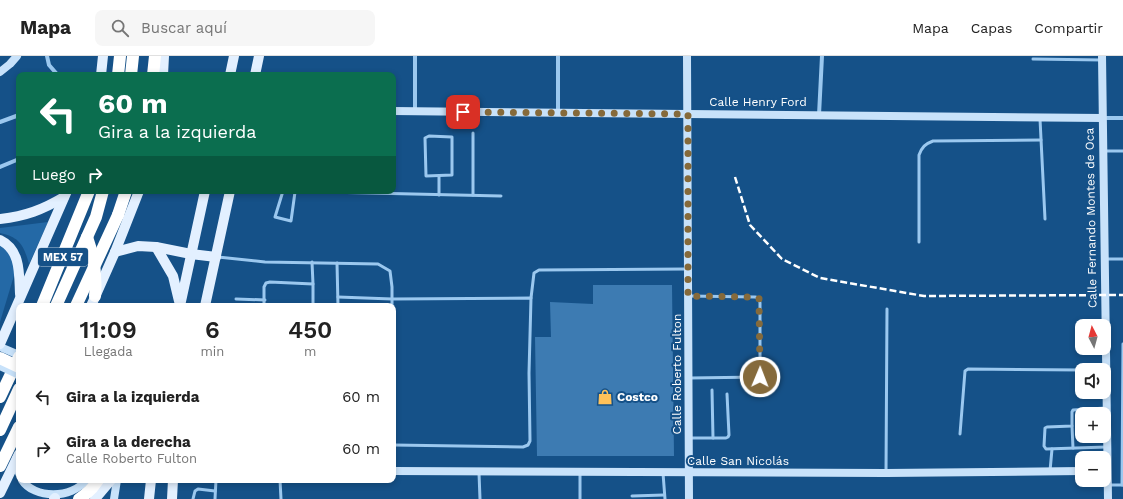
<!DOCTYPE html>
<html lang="es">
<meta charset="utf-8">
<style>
body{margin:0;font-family:"Work Sans",sans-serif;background:#f6f6f6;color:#222;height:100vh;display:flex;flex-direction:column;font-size:15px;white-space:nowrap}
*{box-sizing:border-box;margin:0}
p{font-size:13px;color:#767676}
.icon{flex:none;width:22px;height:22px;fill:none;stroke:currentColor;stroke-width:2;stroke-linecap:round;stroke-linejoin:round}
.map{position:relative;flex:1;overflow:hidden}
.drawer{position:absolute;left:16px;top:247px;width:380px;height:180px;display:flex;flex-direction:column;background:#fff;border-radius:8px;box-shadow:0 2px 6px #0003}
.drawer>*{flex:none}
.top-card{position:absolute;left:16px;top:16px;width:380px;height:122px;border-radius:8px;box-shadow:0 2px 6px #0003;background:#0b6e4f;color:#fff;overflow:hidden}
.needle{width:26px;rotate:354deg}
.fabs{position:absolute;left:1075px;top:263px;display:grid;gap:8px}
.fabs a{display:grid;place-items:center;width:36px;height:36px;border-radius:8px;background:#fff;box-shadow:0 2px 6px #0003;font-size:20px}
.pin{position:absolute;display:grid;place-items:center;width:34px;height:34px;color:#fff;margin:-17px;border-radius:8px;box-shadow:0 2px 6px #0006}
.me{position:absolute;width:44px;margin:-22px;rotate:1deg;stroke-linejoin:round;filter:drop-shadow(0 0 3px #0008)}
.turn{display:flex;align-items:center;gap:14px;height:84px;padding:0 16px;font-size:18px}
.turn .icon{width:52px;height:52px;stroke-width:2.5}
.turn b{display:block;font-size:28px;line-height:34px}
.then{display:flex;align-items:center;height:38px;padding:0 16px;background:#0003;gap:8px;font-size:15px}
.eta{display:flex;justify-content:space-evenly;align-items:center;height:68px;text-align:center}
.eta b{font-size:24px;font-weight:600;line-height:28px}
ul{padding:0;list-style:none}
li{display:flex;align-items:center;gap:12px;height:52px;padding:0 16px}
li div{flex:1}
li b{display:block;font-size:15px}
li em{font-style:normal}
header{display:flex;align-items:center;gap:24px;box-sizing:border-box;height:56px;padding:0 20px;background:#fff;border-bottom:1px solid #e0e0e0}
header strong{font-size:19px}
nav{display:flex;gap:22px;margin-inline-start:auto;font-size:14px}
.search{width:280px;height:36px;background:#f6f6f6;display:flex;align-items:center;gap:10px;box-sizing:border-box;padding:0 14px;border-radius:8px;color:#767676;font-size:15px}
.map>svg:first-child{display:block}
</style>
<header>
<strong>Mapa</strong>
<div class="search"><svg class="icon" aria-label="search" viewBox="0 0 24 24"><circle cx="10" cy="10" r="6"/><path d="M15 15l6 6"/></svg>Buscar aquí</div>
<nav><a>Mapa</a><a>Capas</a><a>Compartir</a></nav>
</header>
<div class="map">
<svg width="1123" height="443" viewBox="0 0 1123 443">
<rect width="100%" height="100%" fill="#155188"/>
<g fill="#2469a6">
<path d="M48,166L29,208C24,190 20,181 0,177V172Z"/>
<polygon points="0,189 9,194 16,213 0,266"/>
</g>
<polygon fill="#3d7bb2" points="593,229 672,229 674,400 537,400 535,281 551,281 550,246 593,248"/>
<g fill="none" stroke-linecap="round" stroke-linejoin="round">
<g stroke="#9bc8ef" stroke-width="3">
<polyline points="1033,3 1102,4"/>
<polyline points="1040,63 1045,163"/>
<polygon points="429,80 452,81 452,119 426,120 425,82"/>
<polyline points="1104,95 1123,95"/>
<polyline points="439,120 439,139"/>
<polyline points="281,135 501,140"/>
<polyline points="283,135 275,161 291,165 295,136"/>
<polyline points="473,139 473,77"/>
<path d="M919,186V99C922,91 925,88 933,85L1041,84"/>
<polyline points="218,201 265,206 378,208 390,215 392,231 392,250"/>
<polyline points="1106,203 1123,203"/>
<polyline points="337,207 338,250"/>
<polyline points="313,228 313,250"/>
<polyline points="688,240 755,241 759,242 760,247 760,321 690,322"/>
<polyline points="338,241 392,243 531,242 529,317 530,385 528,389 523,391 393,389"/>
<polyline points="531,242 534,217 539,214 686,213"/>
<polyline points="236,243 265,244"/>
<polyline points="264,250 264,231 266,227 270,226 313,228 312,206"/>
<polyline points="712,334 713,382"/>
<polyline points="1072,370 1073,392"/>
<polyline points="960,378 965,315 968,313 1082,314"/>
<polyline points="689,382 726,382 728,381 729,379 727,338"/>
<polyline points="1106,391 1046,393 1044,390 1045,372 1047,371 1072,370 1072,356 1073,354 1106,352"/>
<polyline points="393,400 394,414"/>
<polyline points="1050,415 1052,393"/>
<polyline points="886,416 887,253"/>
<polyline points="479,417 480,443"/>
<polyline points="580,417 580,443"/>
<polyline points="663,417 665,443"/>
<polyline points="280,424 281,443"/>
<polyline points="1108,429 1123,429"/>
<polyline points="1122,429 1123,288"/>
<polyline points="632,440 664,439"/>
<polyline points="193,443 195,435 198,433 215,435"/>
<polyline points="215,443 216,424"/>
</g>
<g stroke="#9bc8ef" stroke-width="4">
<polyline points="47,0 49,9 56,17"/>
<polyline points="415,55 415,0"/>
<polyline points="558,56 558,0"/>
<polyline points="819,59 822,0"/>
<polyline points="1102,62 1123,62"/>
<polyline points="0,66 19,59"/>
<polyline points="0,111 19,103"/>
</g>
<g stroke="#c8e2fa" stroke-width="8">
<polyline points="687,0 689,443"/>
<polyline points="1102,0 1108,443"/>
<polyline points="0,16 10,8 17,0"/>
<polyline points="393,55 1102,62"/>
<polyline points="0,291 19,299"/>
<polyline points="16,403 19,417"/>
<polyline points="393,415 886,417 1082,415"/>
<path d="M22,424C34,443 72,443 86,424"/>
<polyline points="114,443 117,424"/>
</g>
<g stroke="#e3f0ff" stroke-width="10">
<polyline points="101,19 103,0"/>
<polyline points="163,19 164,0"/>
<polyline points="230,19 234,0"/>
<polyline points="255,19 259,0"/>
<path d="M0,163C26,160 42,154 64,141"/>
<path d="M0,184C21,194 19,218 20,238"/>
<polyline points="156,191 173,220 179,245"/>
<polyline points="115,196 138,190 156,191 191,198 216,201"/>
<polyline points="91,250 115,196 139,135"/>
<polyline points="180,250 205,135"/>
<polyline points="205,250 230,135"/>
<polyline points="0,288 67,135"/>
<polyline points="0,437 19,398"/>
<polyline points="54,443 55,442"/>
<polyline points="95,443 111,424"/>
<polyline points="149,443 151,424"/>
<polyline points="172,443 173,424"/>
</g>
<g stroke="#fff" stroke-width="12">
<polyline points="118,19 120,0"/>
<polyline points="131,19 133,0"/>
<polyline points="153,19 155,0"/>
<polyline points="118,159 126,135"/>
<path d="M87,181C94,201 97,219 95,240"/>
<polyline points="42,250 89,135"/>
<polyline points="56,250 96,161 103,135"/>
<polyline points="0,341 19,301"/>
<polyline points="0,374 19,333"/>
<polyline points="0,410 19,371"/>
<path d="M79,443C87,438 93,432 98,424"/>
</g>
<polyline stroke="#fff" stroke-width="2.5" stroke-dasharray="7 3" stroke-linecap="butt" points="735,121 750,169 782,203 820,222 924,240 1123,239"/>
<polyline stroke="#c8e2fa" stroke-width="8" points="0,310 19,319"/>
<g stroke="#fff" stroke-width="12">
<polyline points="76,250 118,159"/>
<polyline points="0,302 19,311"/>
</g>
</g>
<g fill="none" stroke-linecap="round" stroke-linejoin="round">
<polyline stroke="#856a3b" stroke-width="7" stroke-dasharray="0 12.6" points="463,56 688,58 688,240 755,241 759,242 760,321"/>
</g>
<defs>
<g id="shop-bare" transform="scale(1.2)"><path d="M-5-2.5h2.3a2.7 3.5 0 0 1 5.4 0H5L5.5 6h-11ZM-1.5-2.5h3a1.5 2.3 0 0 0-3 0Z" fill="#ffc159" stroke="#155188" stroke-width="2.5" paint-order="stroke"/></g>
</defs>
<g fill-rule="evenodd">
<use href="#shop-bare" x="605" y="341"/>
</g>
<g text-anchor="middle" stroke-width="4" stroke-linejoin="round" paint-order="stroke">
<rect fill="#155188" stroke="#b9cbdb" stroke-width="1" x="38" y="192" width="50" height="18" rx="3"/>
<g font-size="11" font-weight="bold" fill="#fff">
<text x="63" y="205">MEX 57</text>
</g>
<g font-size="12" fill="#fff" stroke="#155188">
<text x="758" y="50">Calle Henry Ford</text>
<text transform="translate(1091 162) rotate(-91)" y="4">Calle Fernando Montes de Oca</text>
<text transform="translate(677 318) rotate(-90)" y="4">Calle Roberto Fulton</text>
<text x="738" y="409">Calle San Nicolás</text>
</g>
<g font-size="12" font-weight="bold" fill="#fff" stroke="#155188" text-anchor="start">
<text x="617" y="345">Costco</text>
</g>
</g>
</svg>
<div class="fabs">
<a><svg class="needle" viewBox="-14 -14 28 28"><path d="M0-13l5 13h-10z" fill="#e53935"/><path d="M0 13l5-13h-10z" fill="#767676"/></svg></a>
<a><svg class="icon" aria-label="sound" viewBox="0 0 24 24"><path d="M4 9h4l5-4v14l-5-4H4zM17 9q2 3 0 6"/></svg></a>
<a>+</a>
<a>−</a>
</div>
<div class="pin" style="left:463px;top:56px;background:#d93025"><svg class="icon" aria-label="arrive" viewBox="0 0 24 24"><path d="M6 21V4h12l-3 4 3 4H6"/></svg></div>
<svg class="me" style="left:760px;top:321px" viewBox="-20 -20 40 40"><circle r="17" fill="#856a3b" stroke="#fff" stroke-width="3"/><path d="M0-11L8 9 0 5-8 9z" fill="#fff"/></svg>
<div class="top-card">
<div class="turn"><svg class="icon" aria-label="left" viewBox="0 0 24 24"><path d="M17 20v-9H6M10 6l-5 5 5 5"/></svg><div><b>60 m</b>Gira a la izquierda</div></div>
<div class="then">Luego<svg class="icon" aria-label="right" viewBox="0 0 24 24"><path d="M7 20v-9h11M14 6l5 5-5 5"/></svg></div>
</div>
<section class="drawer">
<div class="eta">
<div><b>11:09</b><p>Llegada</p></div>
<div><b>6</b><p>min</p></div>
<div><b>450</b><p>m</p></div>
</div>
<ul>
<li><svg class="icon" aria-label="left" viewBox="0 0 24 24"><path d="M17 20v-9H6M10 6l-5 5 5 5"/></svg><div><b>Gira a la izquierda</b></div><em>60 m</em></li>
<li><svg class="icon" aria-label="right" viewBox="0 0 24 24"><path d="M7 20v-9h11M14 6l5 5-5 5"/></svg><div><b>Gira a la derecha</b><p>Calle Roberto Fulton</p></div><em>60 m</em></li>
</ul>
</section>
</div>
